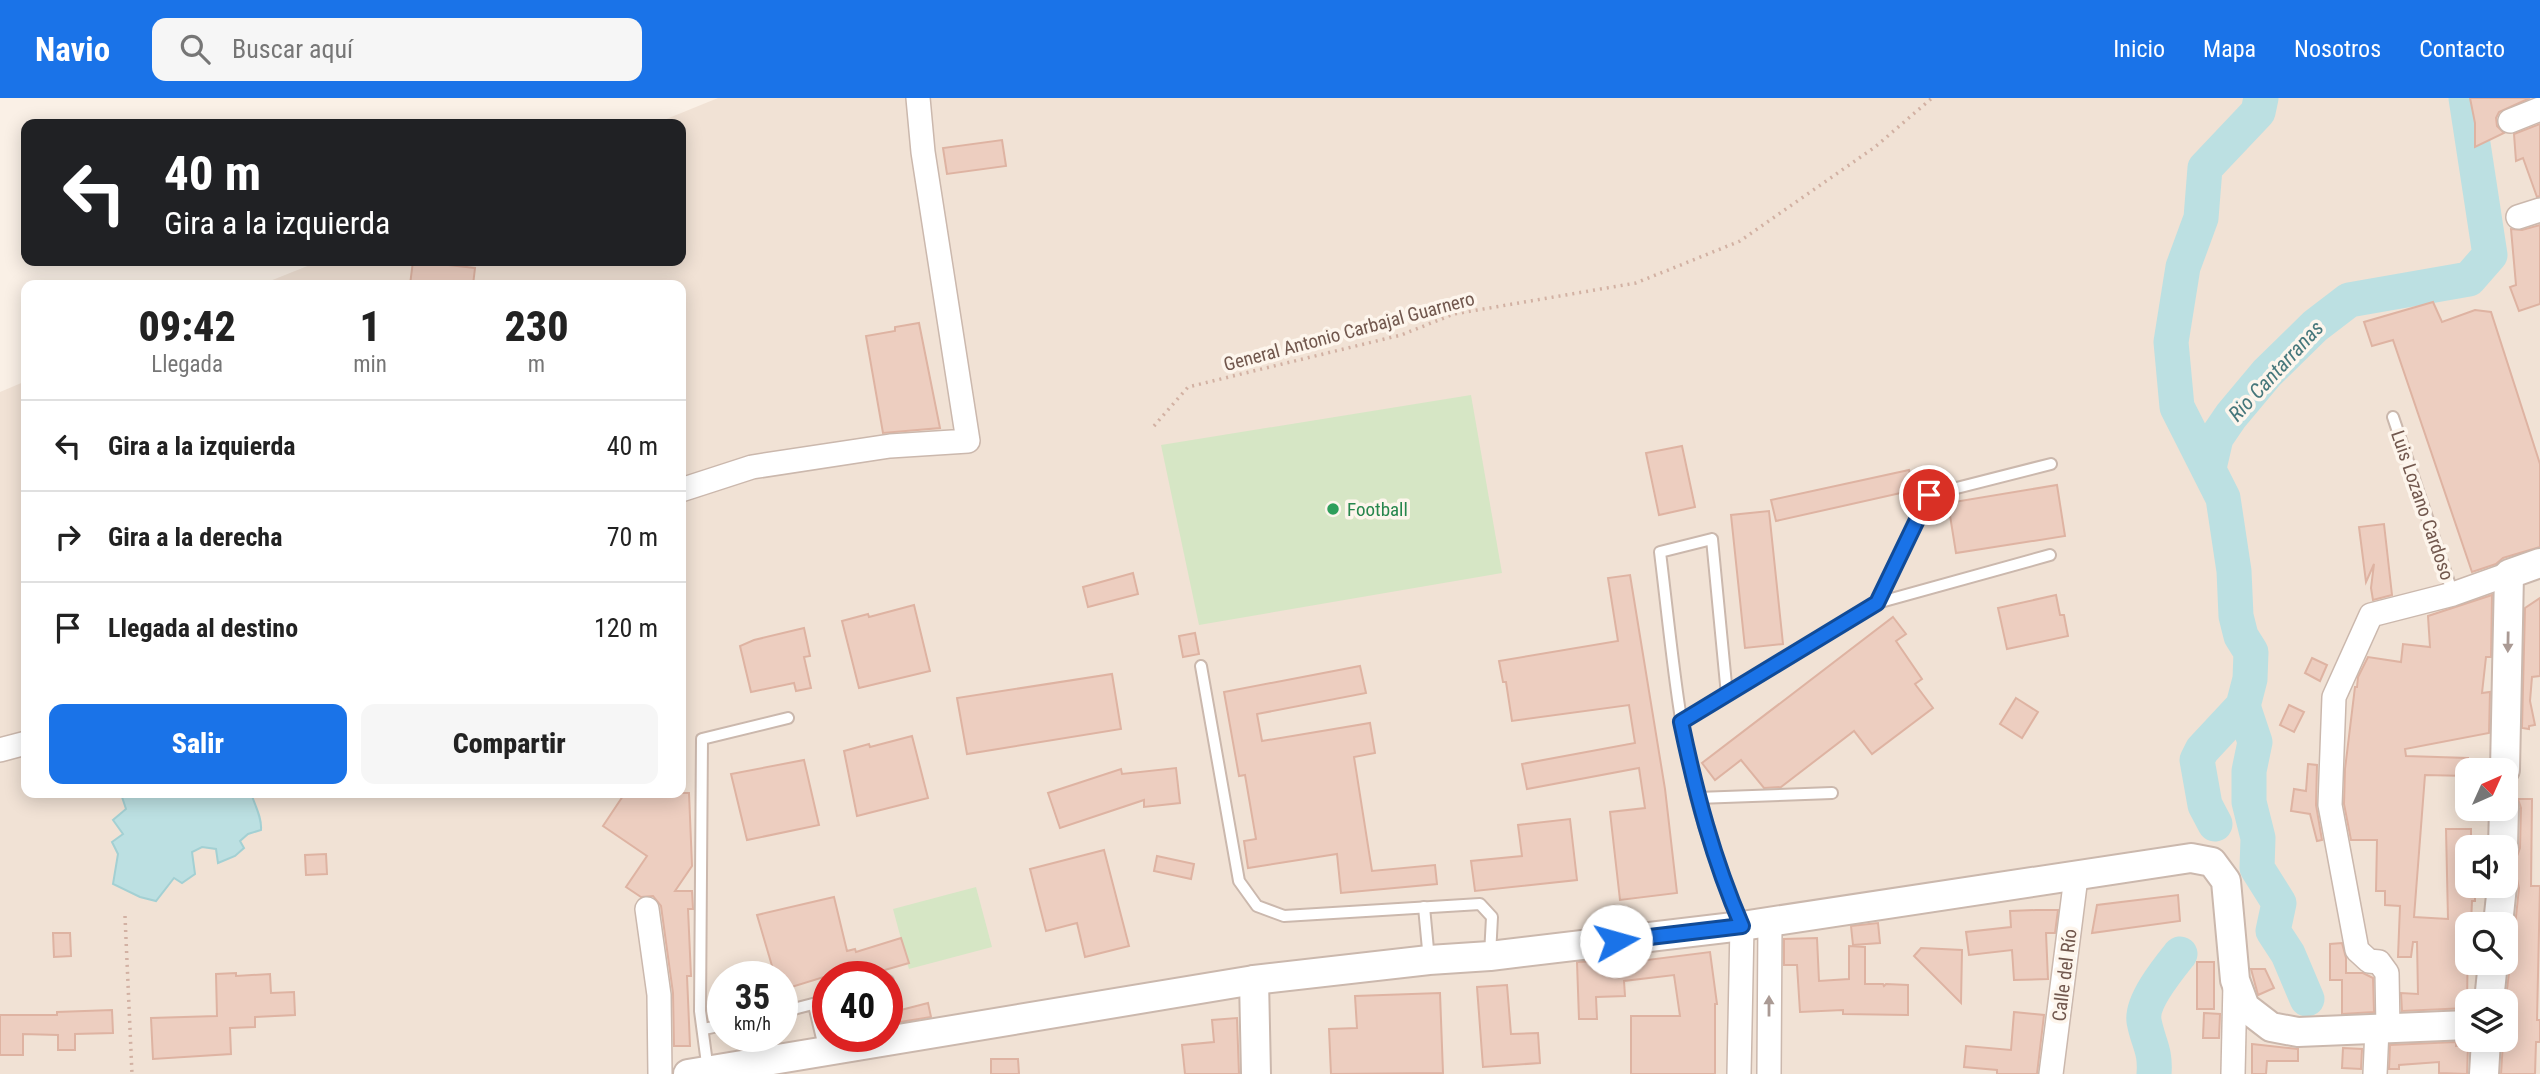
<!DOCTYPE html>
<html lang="es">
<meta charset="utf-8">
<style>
body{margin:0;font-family:"Roboto Condensed",sans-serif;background:#f6f6f6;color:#222;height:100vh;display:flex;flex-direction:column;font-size:26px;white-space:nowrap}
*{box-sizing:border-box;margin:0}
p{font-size:23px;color:#767676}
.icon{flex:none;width:38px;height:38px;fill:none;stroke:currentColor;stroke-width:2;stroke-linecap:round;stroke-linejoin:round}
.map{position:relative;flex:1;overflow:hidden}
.side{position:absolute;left:21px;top:182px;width:665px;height:518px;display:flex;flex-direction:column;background:#fff;border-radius:14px;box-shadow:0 4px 18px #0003}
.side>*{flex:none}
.guide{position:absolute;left:21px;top:21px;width:665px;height:147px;border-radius:14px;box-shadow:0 4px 18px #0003;background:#202124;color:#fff;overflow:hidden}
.needle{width:46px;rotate:45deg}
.fabs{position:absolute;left:2455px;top:660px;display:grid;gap:14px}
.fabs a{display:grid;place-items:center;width:63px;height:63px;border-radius:14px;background:#fff;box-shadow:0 4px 18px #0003;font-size:35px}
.speed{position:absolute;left:707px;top:863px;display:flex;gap:14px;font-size:35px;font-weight:700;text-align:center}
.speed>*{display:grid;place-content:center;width:91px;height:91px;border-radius:50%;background:#fff;box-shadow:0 4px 18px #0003;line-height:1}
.speed small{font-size:18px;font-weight:400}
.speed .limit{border:10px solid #d22;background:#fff;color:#111}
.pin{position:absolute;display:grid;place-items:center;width:60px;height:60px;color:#fff;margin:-30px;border:4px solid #fff;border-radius:50%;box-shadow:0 2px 7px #0007}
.me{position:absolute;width:77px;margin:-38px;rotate:83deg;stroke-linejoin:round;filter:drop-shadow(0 0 5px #0008)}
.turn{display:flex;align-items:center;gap:24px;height:147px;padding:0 28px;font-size:32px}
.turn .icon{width:91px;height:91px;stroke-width:2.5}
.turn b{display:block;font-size:49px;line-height:60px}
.eta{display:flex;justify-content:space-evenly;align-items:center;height:119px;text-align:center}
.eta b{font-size:42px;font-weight:800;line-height:49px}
.primary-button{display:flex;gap:14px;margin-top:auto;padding:14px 28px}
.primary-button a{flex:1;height:80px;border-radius:14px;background:#1a73e8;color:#fff;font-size:28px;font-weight:800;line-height:80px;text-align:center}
.primary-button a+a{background:#f6f6f6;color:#222}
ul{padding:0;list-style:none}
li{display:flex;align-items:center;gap:21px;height:91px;padding:0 28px;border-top:2px solid #e0e0e0}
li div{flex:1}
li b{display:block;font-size:26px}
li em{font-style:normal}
header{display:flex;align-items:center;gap:42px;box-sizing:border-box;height:98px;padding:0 35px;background:#1a73e8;color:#fff}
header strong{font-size:33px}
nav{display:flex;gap:38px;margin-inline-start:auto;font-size:24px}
.search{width:490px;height:63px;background:#f6f6f6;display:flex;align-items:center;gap:18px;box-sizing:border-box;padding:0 24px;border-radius:14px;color:#767676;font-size:26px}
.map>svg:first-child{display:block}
</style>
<header>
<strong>Navio</strong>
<div class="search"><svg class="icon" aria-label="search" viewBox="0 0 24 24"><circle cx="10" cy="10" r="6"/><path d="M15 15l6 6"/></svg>Buscar aquí</div>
<nav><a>Inicio</a><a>Mapa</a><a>Nosotros</a><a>Contacto</a></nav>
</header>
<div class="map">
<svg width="2540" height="976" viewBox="0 0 2540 976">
<rect width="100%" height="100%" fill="#faf0e6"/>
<path fill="#f1e2d5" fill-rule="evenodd" d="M718,0H2540V976H0V294L26,283V695H681V187H260L320,163H681V26H654ZM2468,672H2506V710H2468ZM2468,749H2506V788H2468ZM2468,826H2506V864H2468ZM723,878H782V938H723ZM828,878H887V938H828ZM2468,903H2506V942H2468Z"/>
<g fill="#d6e6c5">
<polygon points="1471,297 1502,475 1199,527 1161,347"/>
<polygon points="976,789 992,849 909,871 893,811"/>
</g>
<path fill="#bce0e2" stroke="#a3d0d3" stroke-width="2" d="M129,695H251C255,708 262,719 261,732L248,736L240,743L244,750L235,758L218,765L216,751L202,749L192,754L195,776L182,785L174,780L156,803L140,799L113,786L118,756L112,744L123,736L113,722L126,711L122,699Z"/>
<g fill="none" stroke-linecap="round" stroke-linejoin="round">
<g stroke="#bce0e2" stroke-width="35">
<polyline points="2209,370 2216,340 2231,318 2267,275 2315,228 2349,202 2469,181 2490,157 2466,0"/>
<polyline points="2243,608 2255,644 2249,673 2249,704 2258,740 2257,770 2279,805 2273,833 2288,856 2307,901"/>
<polyline points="2215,726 2205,707 2197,662 2202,652 2243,608 2250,581 2251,554 2241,538 2236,518 2234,473 2223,400 2177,309 2171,244 2183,169 2201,120 2205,70 2258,14 2261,0"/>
<path d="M2154,976C2156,952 2148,945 2144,923C2141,904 2168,871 2180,856"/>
</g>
</g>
<g fill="#edcec0" stroke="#deb3a2" stroke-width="2">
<polygon points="2470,0 2530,0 2499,14 2496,20 2497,28 2504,35 2475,49 2475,25"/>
<polygon points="2540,26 2540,98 2537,99 2523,60 2516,63 2514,36"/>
<polygon points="1002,42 1006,68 947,76 943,50"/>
<polygon points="2540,127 2540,206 2519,213 2510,189 2516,187 2511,131 2522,132"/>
<polygon points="413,163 475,170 473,187 410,187"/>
<polygon points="2433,204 2442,224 2475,212 2491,214 2540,366 2540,449 2503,460 2496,466 2472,474 2393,242 2372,248 2364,224"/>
<polygon points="919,225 940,330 883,335 866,238 895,233 895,229"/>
<polygon points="1682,348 1695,409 1659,417 1646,355"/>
<polygon points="1909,372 1914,392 1776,423 1771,402"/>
<polygon points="2057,387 2065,438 1956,455 1948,405"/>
<polygon points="1769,413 1783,546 1745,550 1731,417"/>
<polygon points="2384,426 2392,497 2373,502 2371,490 2374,466 2366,484 2359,429"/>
<polygon points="1133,475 1138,496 1088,509 1083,489"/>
<polygon points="1630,477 1665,691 1677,795 1620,802 1610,714 1645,710 1639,670 1527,691 1522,666 1635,645 1629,607 1512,623 1506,584 1503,584 1499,563 1618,543 1608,480"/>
<polygon points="2056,497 2060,517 2064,517 2068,538 2007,551 1998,510"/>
<polygon points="2492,497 2491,559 2486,559 2482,595 2490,594 2489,635 2405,651 2406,658 2468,660 2468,678 2425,677 2414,819 2448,821 2446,731 2471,731 2471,749 2468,749 2468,788 2475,788 2475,803 2472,803 2471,826 2468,826 2467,910 2402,913 2401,895 2418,896 2417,844 2413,844 2411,859 2398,859 2400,808 2385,807 2385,793 2376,793 2377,742 2351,742 2344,706 2345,671 2355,589 2357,589 2358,579 2368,559 2401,564 2403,546 2430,549 2428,518"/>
<polygon points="2540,500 2540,578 2532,579 2530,603 2535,627 2529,628 2529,631 2522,630 2525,510"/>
<polygon points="914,507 930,573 859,590 842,523 868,516 869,519"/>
<polygon points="1893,519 1906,536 1896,543 1922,581 1915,586 1933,610 1872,656 1854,633 1781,689 1764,690 1741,662 1715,682 1702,665"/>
<polygon points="804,530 810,558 804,559 811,590 796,593 794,585 751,594 740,548 754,542"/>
<polygon points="1195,535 1199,556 1183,559 1179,538"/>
<polygon points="2312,560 2327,567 2320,583 2305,575"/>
<polygon points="1360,568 1366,595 1257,616 1262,643 1370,625 1375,655 1354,659 1372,773 1435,767 1437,786 1341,795 1337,756 1248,770 1244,743 1256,741 1245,677 1239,678 1224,594"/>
<polygon points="1112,576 1121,631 967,656 957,600"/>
<polygon points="2016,600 2038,614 2022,640 2000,626"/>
<polygon points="2289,607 2304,614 2294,634 2280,627"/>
<polygon points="912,638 928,700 857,718 844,653 869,646 870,649"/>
<polygon points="804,662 819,727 747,742 731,676"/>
<polygon points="2308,666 2317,667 2316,707 2322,742 2317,743 2310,716 2291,713 2294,691 2306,693"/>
<polygon points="1176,670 1180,705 1144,709 1144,702 1060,730 1048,695 1121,671 1122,676"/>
<polygon points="625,695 689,695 692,768 675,793 692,793 693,811 688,811 691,878 687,878 690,948 674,948 673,895 661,808 653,798 641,799 626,789 647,758 603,728"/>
<polygon points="2518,701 2532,701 2531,788 2540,788 2537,922 2540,922 2540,944 2536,944 2535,976 2501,976 2503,944 2506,942 2506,900 2510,866 2506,854 2506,840 2512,835 2515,828 2519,790 2517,781 2506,772 2507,765 2517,758 2520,750 2521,710"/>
<polygon points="1570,721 1577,782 1475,793 1471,763 1522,758 1518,727"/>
<polygon points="1104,752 1129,848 1085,859 1077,825 1046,833 1030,771"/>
<polygon points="326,756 327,776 306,777 305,757"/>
<polygon points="1157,758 1194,766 1191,781 1154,773"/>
<polygon points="2178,797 2180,823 2092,835 2097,807"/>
<polygon points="834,799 847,853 855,851 856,854 901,840 909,865 871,876 870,872 845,878 827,878 782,892 782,878 775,878 757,817"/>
<polygon points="2036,812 2058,812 2055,835 2046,835 2048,881 2014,882 2012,852 1969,857 1966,834 2011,829 2010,813"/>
<polygon points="1878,825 1880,845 1853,847 1851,828"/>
<polygon points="53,835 70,835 71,858 54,859"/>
<polygon points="1817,840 1819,883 1849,881 1849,848 1865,849 1865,886 1883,886 1884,888 1886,886 1908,887 1908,917 1843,916 1843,912 1800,914 1797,867 1784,867 1784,841"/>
<polygon points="2342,845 2346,860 2346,875 2363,875 2373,880 2374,914 2342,916 2342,882 2330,882 2330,846"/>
<polygon points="1921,850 1962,852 1961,905 1914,858"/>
<polygon points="1710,854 1717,906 1715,906 1715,976 1631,976 1631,918 1680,918 1674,877 1624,883 1625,898 1596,899 1597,921 1579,921 1577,864 1623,862 1624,865"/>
<rect x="2197" y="864" width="17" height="47"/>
<polygon points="2251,871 2265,871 2274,890 2258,897"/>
<polygon points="236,875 236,878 270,876 271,895 294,894 295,917 255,919 255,929 230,930 231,956 153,961 151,920 217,918 216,876"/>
<polygon points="1507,887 1511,936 1538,935 1540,965 1483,969 1477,889"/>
<polygon points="1440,895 1443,975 1331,976 1329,931 1357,930 1355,898"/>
<polygon points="928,905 931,919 900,924 897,913"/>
<polygon points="112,912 113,935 75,936 75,952 58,952 58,937 23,936 23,957 0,957 0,917 57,917 57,914"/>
<polygon points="2014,914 2044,917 2037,976 1997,976 1997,972 1964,969 1966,948 2011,952"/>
<polygon points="2204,915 2220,916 2219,940 2203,940"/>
<polygon points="1237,920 1239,976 1185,976 1182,947 1214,944 1212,922"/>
<polygon points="2456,944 2456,948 2468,948 2467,976 2439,975 2439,964 2399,967 2399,971 2389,971 2390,947"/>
<polygon points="2252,946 2298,951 2298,963 2267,963 2266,976 2252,976"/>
<polygon points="2343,950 2362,951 2361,971 2342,970"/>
<polygon points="991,961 1018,961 1019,976 991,976"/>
</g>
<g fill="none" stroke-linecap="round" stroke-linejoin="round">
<g stroke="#cbb8ad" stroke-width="14">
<g id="service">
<polyline points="2393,319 2453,496"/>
<polyline points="1877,505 1929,397 2051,366"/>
<polyline points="1201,568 1239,783 1257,808 1284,818 1480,806 1492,819 1490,857"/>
<path d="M1727,597L1712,441L1660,454C1670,535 1677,618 1696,699C1707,742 1723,785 1741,826"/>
<polyline points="1681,624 1877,505 2050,457"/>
<polyline points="1697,700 1832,695"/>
<polyline points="1424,809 1429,862"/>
<polyline points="887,883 888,883"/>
<polyline points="814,907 825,953"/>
<polyline points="782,914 828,902"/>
<polyline points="704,931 723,927"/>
<polyline points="708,973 700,913 702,641 788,620"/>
</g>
</g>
<g stroke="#cbb8ad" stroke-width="26">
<g id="minor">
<polyline points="2510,23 2540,11"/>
<polyline points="2518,119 2540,112"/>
<polyline points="681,392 752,369 890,348 968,343 923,54 918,0"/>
<polyline points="0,652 26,645"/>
<polyline points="647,811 659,897 660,976"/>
<polyline points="2388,930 2387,875 2379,864 2369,863 2357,852 2330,707 2334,599 2371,517 2453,496 2509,476"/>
<polyline points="1739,976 1742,828"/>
<polyline points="1769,976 1770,824"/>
<polyline points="2051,976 2076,779"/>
<polyline points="2233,976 2235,885"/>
<polyline points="2375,976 2377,931"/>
</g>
</g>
<g stroke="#cbb8ad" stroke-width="32">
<g id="tertiary">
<polyline points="2505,672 2509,476 2540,465"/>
<polyline points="2503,749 2504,710"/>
<polyline points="2498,826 2502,788"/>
<polyline points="1254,882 1256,976"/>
<polyline points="2489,903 2493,864"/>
<polyline points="688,976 1254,882 1429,862 1490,858 1742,828 2191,760 2212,764 2226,783 2235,882 2245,909 2271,929 2298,934 2468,927"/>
<polyline points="2484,976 2486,942"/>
</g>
</g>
<g stroke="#d2b1a3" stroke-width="3.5" stroke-dasharray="2 5" stroke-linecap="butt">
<polyline points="1154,328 1188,289 1401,237 1454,216 1636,185 1740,143 1875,49 1932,0"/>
<polyline points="125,818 132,976"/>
</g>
<use href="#service" stroke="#fff" stroke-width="10"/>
<use href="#minor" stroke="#fff" stroke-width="23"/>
<use href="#tertiary" stroke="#fff" stroke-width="28"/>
</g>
<defs><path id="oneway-solid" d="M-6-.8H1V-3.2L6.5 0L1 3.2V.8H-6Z" transform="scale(1.75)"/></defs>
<g fill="#aa9a94">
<use href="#oneway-solid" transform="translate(2508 544) rotate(91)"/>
<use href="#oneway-solid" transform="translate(1769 908) rotate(-90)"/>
</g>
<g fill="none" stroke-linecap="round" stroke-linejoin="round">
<g stroke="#114b97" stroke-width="18">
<path id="route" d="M1616,843L1742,828C1713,761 1696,696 1681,624L1877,505L1929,397"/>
</g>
<use href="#route" stroke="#1a73e8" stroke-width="12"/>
</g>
<circle fill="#2e9e5b" stroke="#fdf5ec" stroke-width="2.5" cx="1333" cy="411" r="7"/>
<g text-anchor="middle" stroke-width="7" stroke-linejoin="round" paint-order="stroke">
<g font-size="19" fill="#71574d" stroke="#fdf5ec">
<text transform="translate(1349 233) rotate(-15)" y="7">General Antonio Carbajal Guarnero</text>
<text transform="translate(2423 407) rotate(71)" y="7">Luis Lozano Cardoso</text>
<text transform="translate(2064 877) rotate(-83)" y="7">Calle del Río</text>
</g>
<g font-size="19" fill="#27864d" stroke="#fdf5ec" text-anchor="start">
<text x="1347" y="418">Football</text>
</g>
<g font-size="21" font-style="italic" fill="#46777b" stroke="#fdf5ec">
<text transform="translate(2276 273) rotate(-47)" y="7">Rio Cantarranas</text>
</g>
</g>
</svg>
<div class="fabs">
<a><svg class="needle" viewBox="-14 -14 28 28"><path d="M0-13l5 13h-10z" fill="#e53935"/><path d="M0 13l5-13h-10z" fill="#767676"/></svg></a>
<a><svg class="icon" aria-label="sound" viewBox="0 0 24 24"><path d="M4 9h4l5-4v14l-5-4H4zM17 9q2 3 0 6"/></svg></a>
<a><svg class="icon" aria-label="search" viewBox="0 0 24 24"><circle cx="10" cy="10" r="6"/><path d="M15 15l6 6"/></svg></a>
<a><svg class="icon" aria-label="layers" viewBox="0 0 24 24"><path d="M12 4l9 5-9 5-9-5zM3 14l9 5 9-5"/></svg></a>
</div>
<div class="speed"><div>35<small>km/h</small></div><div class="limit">40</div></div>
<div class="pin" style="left:1929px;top:397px;background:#d93025"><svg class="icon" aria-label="arrive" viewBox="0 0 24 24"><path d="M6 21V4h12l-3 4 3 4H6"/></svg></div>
<svg class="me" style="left:1616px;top:843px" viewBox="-20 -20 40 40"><circle r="19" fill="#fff"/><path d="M0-13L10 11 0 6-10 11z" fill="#1a73e8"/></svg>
<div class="guide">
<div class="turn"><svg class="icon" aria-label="left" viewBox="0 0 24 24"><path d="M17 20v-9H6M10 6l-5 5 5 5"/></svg><div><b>40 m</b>Gira a la izquierda</div></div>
</div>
<section class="side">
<div class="eta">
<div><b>09:42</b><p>Llegada</p></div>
<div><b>1</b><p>min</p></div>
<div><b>230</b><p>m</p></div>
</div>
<ul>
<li><svg class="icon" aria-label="left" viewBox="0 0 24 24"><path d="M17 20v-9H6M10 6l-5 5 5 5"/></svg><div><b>Gira a la izquierda</b></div><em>40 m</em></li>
<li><svg class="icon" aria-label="right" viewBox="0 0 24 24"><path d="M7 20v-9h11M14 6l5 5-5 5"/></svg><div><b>Gira a la derecha</b></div><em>70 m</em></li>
<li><svg class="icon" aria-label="arrive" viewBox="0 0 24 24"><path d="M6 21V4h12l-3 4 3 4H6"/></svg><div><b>Llegada al destino</b></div><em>120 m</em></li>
</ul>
<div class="primary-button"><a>Salir</a><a>Compartir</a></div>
</section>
</div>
